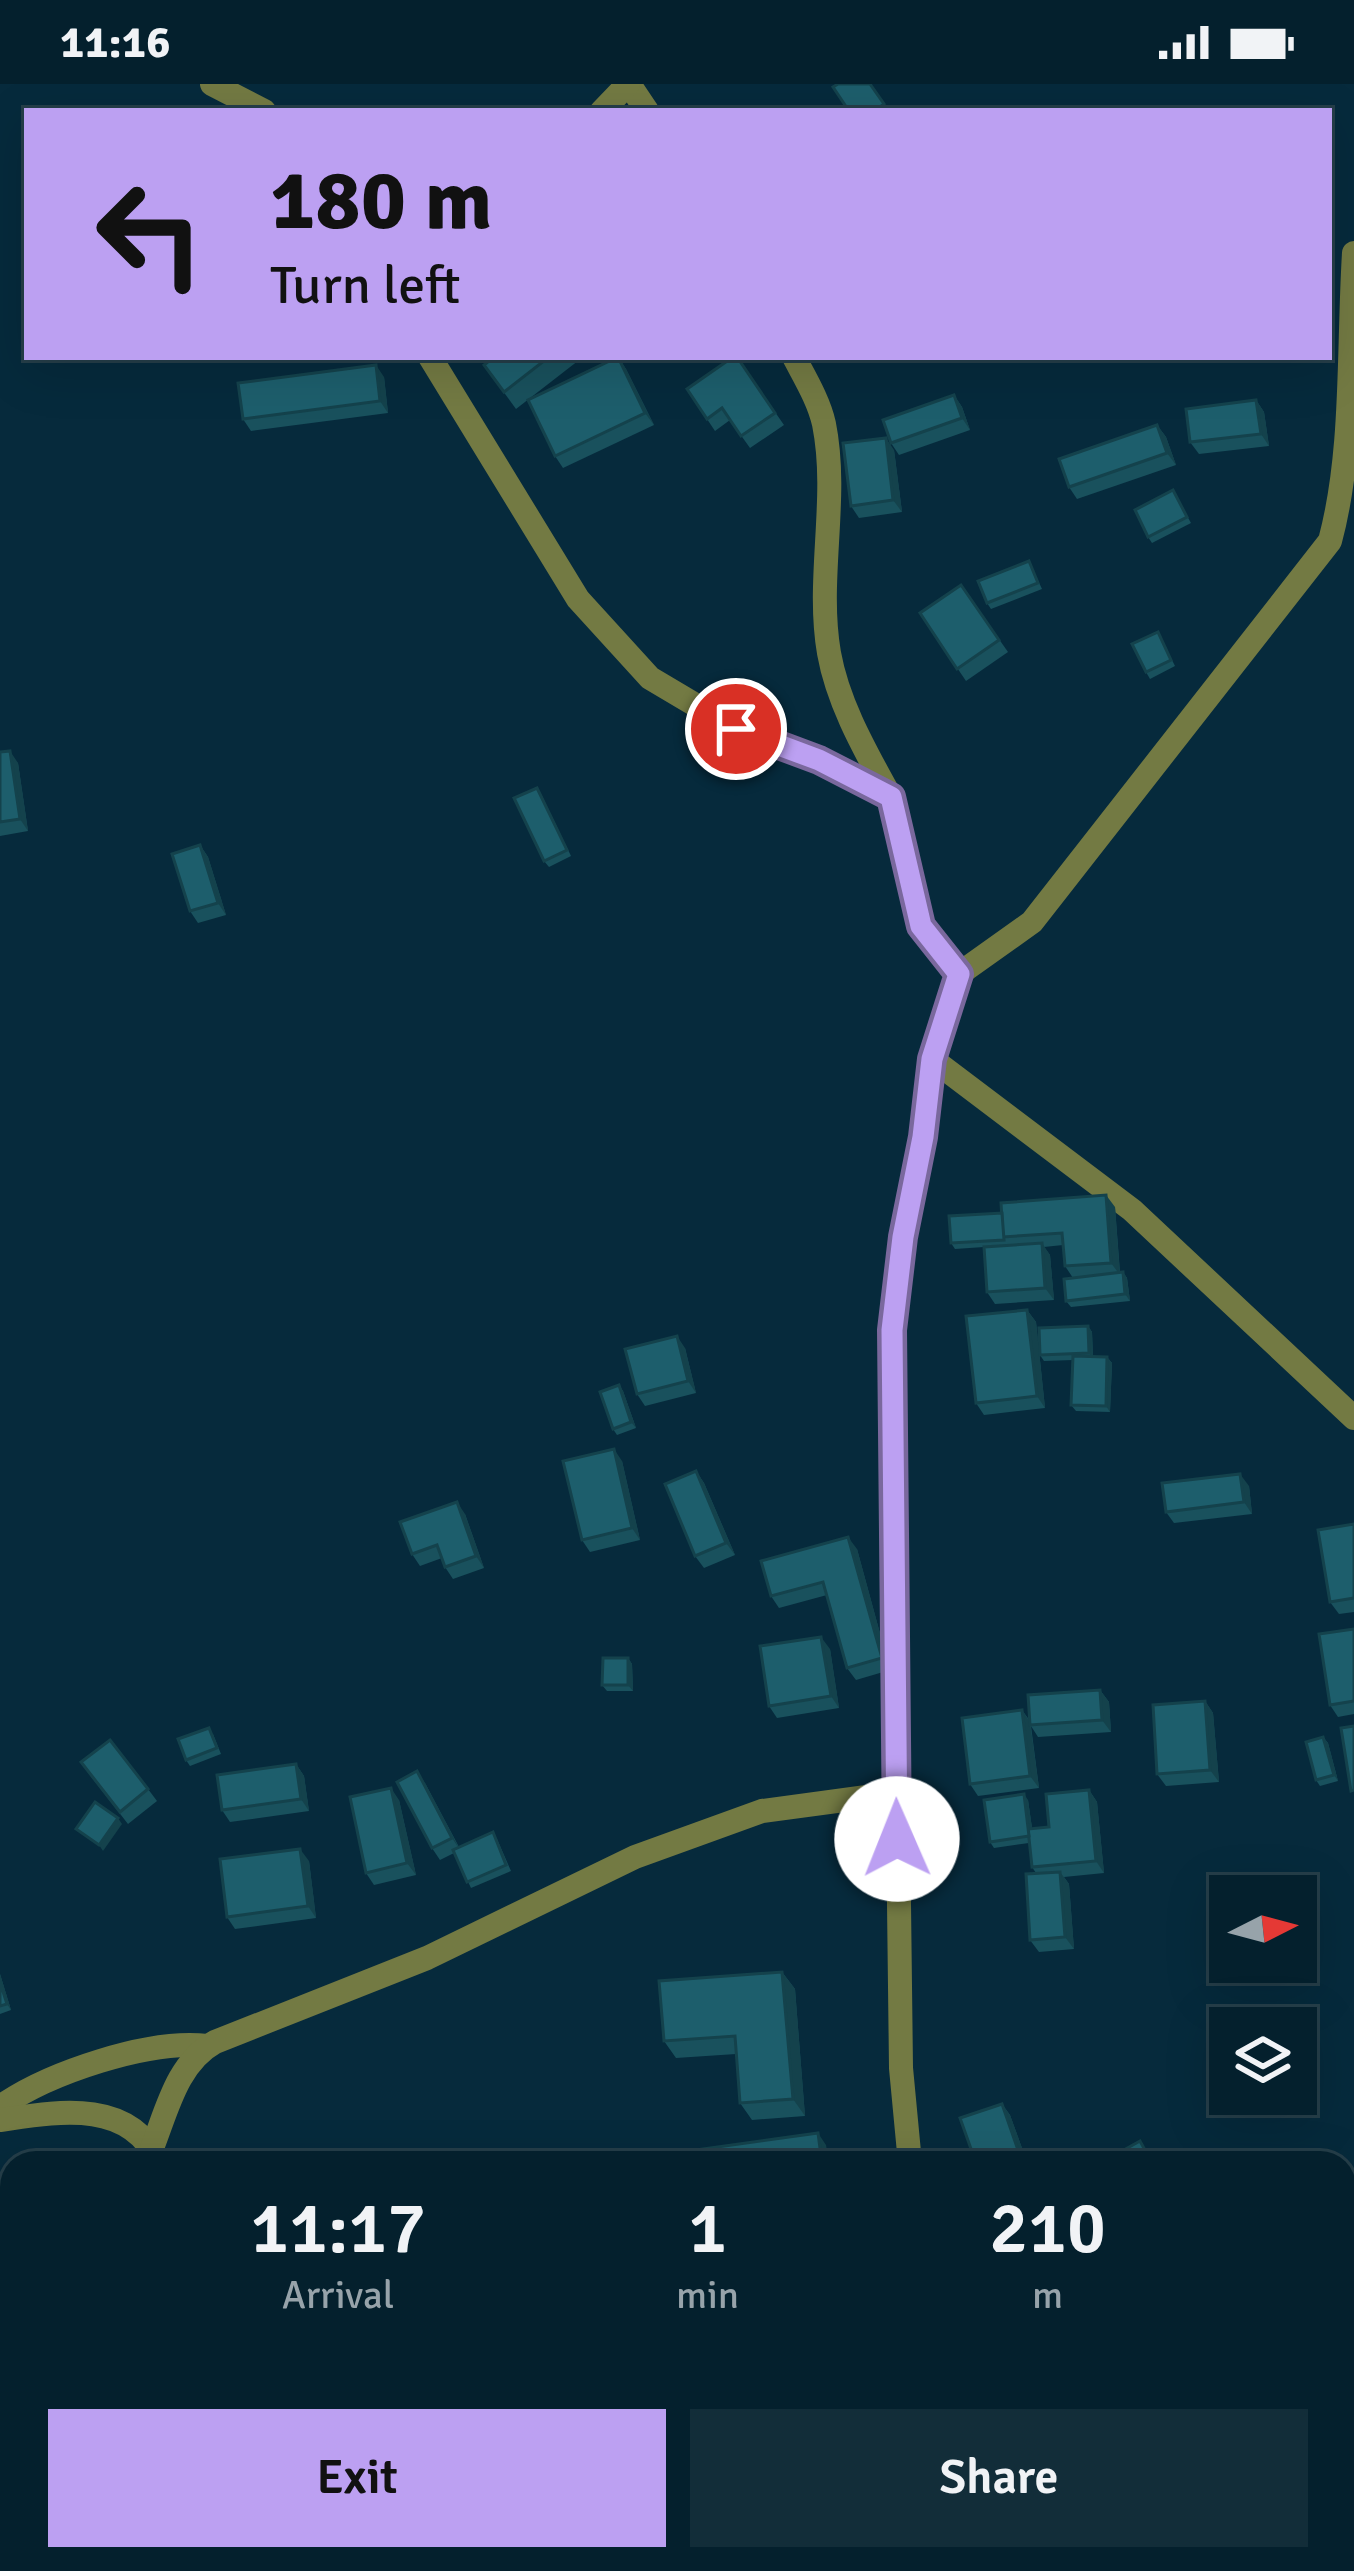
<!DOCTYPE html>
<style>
body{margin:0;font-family:Signika,sans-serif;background:#122d39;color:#f1f3f6;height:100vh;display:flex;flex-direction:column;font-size:45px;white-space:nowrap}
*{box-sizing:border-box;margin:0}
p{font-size:39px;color:#97a3aa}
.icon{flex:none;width:66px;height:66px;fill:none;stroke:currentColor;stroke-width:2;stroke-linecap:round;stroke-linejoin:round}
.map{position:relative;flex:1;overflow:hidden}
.side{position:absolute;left:0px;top:2067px;width:1356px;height:420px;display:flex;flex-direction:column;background:#04202d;border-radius:36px 36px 0 0;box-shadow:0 12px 48px #0002,0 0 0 3px #253e49}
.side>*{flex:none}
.hud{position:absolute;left:24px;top:24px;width:1308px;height:252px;border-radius:0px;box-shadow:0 12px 48px #0002,0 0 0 3px #253e49;background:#bca0f2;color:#111;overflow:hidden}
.needle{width:78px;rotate:84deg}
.buttons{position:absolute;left:1209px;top:1791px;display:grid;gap:24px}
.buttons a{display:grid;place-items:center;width:108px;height:108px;border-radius:0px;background:#04202d;box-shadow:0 12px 48px #0002,0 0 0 3px #253e49;font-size:60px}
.pin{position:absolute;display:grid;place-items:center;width:102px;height:102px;color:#fff;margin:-51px;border:6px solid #fff;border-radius:50%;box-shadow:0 3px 12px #0007}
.me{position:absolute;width:132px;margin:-66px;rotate:359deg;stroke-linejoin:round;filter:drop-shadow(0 0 9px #0008)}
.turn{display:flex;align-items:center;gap:42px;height:252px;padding:0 48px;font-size:54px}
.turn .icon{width:156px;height:156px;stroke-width:2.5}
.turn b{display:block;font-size:84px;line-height:102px}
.eta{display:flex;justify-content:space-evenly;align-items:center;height:204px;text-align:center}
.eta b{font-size:72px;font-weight:600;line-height:84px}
.cta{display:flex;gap:24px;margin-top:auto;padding:24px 48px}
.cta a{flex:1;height:138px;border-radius:0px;background:#bca0f2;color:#111;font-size:48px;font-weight:600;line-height:138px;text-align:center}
.cta a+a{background:#122d39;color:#f1f3f6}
.status{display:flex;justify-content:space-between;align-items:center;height:84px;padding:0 60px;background:#04202d;direction:ltr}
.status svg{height:33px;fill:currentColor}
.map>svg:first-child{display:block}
</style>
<div class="status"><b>11:16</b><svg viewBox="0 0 49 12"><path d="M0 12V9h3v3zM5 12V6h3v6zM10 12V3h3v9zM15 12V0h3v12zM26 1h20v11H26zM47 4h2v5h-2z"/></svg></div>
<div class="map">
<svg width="1354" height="2487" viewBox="0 0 1354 2487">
<rect width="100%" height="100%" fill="#062a3c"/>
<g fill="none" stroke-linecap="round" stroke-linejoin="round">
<g stroke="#737a43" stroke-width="24">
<polyline points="212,0 264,27"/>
<polyline points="629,0 647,27"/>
<polyline points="602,27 628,0"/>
<polyline points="430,273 578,515 650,594 736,645 819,676 891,713 921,842 959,890 932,975 923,1053 903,1153 892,1246 901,1984 910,2079"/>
<path d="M794,273C805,294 819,317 824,340C839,415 816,494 829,569C838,620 866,668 890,712"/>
<path d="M959,890L1032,838L1330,457C1354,368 1348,265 1354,169"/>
<polyline points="932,975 1132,1126 1354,1334"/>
<path d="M0,2023C48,1989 149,1955 207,1962"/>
<path d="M0,2036C56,2028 129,2014 158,2077"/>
<path d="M152,2064C167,2026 177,1979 215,1958L427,1874L635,1773L762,1727L896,1709"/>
<polyline points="316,2475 318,2487"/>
<polyline points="1043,2475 1048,2487"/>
</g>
</g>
<g fill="#19515d">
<polygon points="494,273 583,273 516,325 484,281"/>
<polygon points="618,273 626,285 654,341 563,384 555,372"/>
<polygon points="737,273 784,341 750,364 730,336 715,347 687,305"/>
<polygon points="384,293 388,329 251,347 243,335"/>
<polygon points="954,311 962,323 970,346 899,371 891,359"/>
<polygon points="1256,316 1264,328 1269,362 1199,370 1190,358"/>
<polygon points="1157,341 1166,353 1176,381 1077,415 1069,403"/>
<polygon points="894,366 902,428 859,434 851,422"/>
<polygon points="1173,406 1191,439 1152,459 1148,453"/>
<polygon points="1029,477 1042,505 991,525 987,519"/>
<polygon points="961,501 1008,568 966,597 920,529"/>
<polygon points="1158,548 1175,582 1150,595 1146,588"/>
<polygon points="0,668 18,679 28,747 0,752"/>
<polygon points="541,710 571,772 549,783 544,777"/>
<polygon points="200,761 208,773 226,831 198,839 190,827"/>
<polygon points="1115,1123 1120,1188 1123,1188 1127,1194 1130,1217 1071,1223 1066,1217 1073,1194 1065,1182 1063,1161 1044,1163 1050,1171 1054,1216 995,1220 987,1208 984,1163 955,1165 951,1159"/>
<polygon points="1027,1226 1036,1238 1045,1324 984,1331 976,1319"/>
<polygon points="1088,1242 1092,1248 1093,1273 1107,1273 1112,1279 1110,1328 1076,1327 1071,1321 1073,1276 1044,1277 1040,1271"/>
<polygon points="685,1264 696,1309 645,1322 637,1310"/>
<polygon points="619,1301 623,1307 636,1344 617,1351 613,1345"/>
<polygon points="622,1377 640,1456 590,1468 582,1456"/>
<polygon points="696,1387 704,1399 735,1471 704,1484 695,1472"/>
<polygon points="1249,1402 1252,1430 1174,1439 1166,1428"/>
<polygon points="465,1430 484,1484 453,1495 445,1483 442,1474 420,1482 412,1470"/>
<polygon points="1354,1440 1354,1528 1339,1530 1330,1518"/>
<polygon points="857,1465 890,1586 856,1596 847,1584 827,1511 779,1524 771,1512"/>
<polygon points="1354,1545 1354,1630 1338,1633 1330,1621"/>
<polygon points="830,1565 839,1624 777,1634 769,1622"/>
<polygon points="628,1574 632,1580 633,1607 607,1607 602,1601"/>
<polygon points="1100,1606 1109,1618 1111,1648 1038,1653 1031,1642 1039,1704 978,1712 970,1700 1022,1626 1030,1637"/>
<polygon points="1205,1617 1213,1629 1219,1698 1166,1702 1157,1690"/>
<polygon points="213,1650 221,1670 190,1682 186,1676"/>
<polygon points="1323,1653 1328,1659 1338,1697 1320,1702 1316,1696"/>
<polygon points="296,1680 304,1692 309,1727 230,1738 222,1726"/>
<polygon points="89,1690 148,1705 157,1717 128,1740"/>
<polygon points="425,1699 459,1763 497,1755 511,1787 471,1804 454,1769 440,1776 432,1764"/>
<polygon points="1089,1706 1097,1718 1104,1789 1064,1793 1069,1800 1074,1865 1039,1868 1030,1856 1036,1789 1032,1783 1029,1759 994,1764 990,1758 1028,1716 1032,1744 1049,1743"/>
<polygon points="399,1716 416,1791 374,1801 366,1789"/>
<polygon points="309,1777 316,1834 235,1845 227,1833"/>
<polygon points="782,1888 795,1905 805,2032 752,2036 740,2019 736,1970 676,1974 664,1957"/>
<polygon points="0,1890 11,1926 0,1930"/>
<polygon points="1002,2020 1010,2031 1027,2078 976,2079"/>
</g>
<g fill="#14424c">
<polygon points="618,273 626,285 654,341 645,329"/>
<polygon points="376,281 384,293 388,329 380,317"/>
<polygon points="954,311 962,323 970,346 962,334"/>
<polygon points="1256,316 1264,328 1269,362 1261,350"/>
<polygon points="1157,341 1166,353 1176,381 1167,369"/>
<polygon points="886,354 894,366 902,428 893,416"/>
<polygon points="10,667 18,679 28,747 20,735"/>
<polygon points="200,761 208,773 226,831 218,819"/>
<polygon points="1106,1111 1115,1123 1120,1191 1111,1179"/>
<polygon points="1042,1159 1050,1171 1054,1216 1045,1204"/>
<polygon points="1123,1188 1127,1194 1130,1217 1125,1210"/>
<polygon points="1027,1226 1036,1238 1045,1324 1037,1312"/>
<polygon points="1088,1242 1092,1248 1093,1275 1089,1269"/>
<polygon points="677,1252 685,1264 696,1309 688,1297"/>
<polygon points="1107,1273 1112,1279 1110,1328 1106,1322"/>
<polygon points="619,1301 623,1307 636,1344 631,1338"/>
<polygon points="614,1365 622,1377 640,1456 632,1444"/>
<polygon points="696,1387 704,1399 735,1471 726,1459"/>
<polygon points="1240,1390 1249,1402 1252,1430 1244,1418"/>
<polygon points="457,1418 465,1430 484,1484 476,1472"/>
<polygon points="848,1453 857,1465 890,1586 882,1574"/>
<polygon points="821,1553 830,1565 839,1624 831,1612"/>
<polygon points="628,1574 632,1580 633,1607 628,1601"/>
<polygon points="1100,1606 1109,1618 1111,1648 1102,1636"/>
<polygon points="1205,1617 1213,1629 1219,1698 1210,1686"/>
<polygon points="1022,1626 1030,1638 1039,1704 1030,1692"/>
<polygon points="1323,1653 1328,1659 1338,1697 1334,1691"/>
<polygon points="296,1680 304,1692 309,1727 301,1715"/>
<polygon points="417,1687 425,1699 460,1766 452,1754"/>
<polygon points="391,1704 399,1716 416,1791 407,1779"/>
<polygon points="1089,1706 1097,1718 1104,1789 1096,1777"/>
<polygon points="1024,1710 1028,1716 1034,1758 1030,1752"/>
<polygon points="118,1734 122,1740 103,1767 99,1761"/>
<polygon points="300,1765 309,1777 316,1834 308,1822"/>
<polygon points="1060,1788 1069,1800 1074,1865 1065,1853"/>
<polygon points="782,1888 795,1905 805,2032 793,2015"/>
<polygon points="0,1890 11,1926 7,1920 0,1898"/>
<polygon points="1002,2020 1010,2031 1027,2078 1018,2066"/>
<polygon points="818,2049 826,2061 829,2079 822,2079"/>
</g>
<g fill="#1d5e6c" stroke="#14424c" stroke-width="3">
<polygon points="838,0 870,0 884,20 874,27 849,27 833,3"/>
<polygon points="494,273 549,273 504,308 484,281"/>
<polygon points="618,273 645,329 555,372 528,316"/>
<polygon points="733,273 737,273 775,329 741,352 722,324 707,335 687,305"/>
<polygon points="376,281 380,317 243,335 238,299"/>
<polygon points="954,311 962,334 891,359 883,336"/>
<polygon points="1256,316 1261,350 1190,358 1186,325"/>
<polygon points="1157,341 1167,369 1069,403 1059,375"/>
<polygon points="886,354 893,416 851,422 843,359"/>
<polygon points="1173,406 1187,433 1148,453 1135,426"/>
<polygon points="1029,477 1038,499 987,519 978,497"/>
<polygon points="961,501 999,556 957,585 920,529"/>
<polygon points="1158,548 1171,576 1146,588 1132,560"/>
<polygon points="10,667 20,735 0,738 0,668"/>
<polygon points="537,704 567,766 544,777 514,714"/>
<polygon points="200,761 218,819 190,827 172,770"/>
<polygon points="1106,1111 1111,1179 1065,1182 1062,1149 1003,1153 1001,1119"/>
<polygon points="1002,1129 1004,1156 951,1159 949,1132"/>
<polygon points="1042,1159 1045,1204 987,1208 984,1163"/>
<polygon points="1123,1188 1125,1210 1066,1217 1064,1195"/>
<polygon points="1027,1226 1037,1312 976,1319 966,1232"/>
<polygon points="1088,1242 1089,1269 1040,1271 1039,1244"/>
<polygon points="677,1252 688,1297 637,1310 625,1265"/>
<polygon points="1073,1272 1107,1273 1106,1322 1071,1321"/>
<polygon points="619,1301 631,1338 613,1345 600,1308"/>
<polygon points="614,1365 632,1444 582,1456 563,1377"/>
<polygon points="696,1387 726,1459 695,1472 665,1400"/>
<polygon points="1240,1390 1244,1418 1166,1428 1162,1399"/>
<polygon points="457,1418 476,1472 445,1483 437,1461 412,1470 400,1438"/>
<polygon points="1354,1440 1354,1514 1330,1518 1318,1446"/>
<polygon points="848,1453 882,1574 847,1584 823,1498 771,1512 761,1477"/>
<polygon points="1354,1545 1354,1617 1330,1621 1319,1550"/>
<polygon points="821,1553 831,1612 769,1622 760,1562"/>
<polygon points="603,1574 628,1574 628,1601 602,1601"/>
<polygon points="1100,1606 1102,1636 1030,1641 1028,1611"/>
<polygon points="1205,1617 1210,1686 1157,1690 1153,1621"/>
<polygon points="1022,1626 1030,1692 970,1700 962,1634"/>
<polygon points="1354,1642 1354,1706 1351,1707 1341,1644"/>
<polygon points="209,1644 217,1664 186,1676 178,1655"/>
<polygon points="1323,1653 1334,1691 1316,1696 1306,1658"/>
<polygon points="110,1656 148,1705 120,1728 81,1678"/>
<polygon points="296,1680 301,1715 222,1726 217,1691"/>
<polygon points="417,1687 452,1754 432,1764 397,1698"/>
<polygon points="391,1704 407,1779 366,1789 350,1713"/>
<polygon points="1089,1706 1096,1777 1032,1783 1028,1745 1049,1743 1046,1710"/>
<polygon points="1024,1710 1029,1752 990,1758 984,1716"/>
<polygon points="95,1718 118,1734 99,1761 76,1745"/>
<polygon points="493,1748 506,1781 467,1798 453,1766"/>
<polygon points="300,1765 308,1822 227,1833 220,1775"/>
<polygon points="1060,1788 1065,1853 1030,1856 1026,1790"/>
<polygon points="782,1888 793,2015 740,2019 735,1952 664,1957 659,1897"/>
<polygon points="0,1898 7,1920 0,1922"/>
<polygon points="1002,2020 1018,2066 982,2079 976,2079 960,2034"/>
<polygon points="818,2049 822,2079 668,2079 667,2070"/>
<polygon points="1140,2057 1152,2079 1105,2079 1104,2077"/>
<polygon points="557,2071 558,2079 508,2079"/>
<polygon points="972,2475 1023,2475 1026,2487 976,2487"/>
</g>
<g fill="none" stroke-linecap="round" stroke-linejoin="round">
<g stroke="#7a689d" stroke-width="30">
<polyline id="route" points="736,645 819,676 891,713 921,842 959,890 932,975 923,1053 903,1153 892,1246 897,1755"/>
</g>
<use href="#route" stroke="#bca0f2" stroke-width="21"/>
</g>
</svg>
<div class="buttons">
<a><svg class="needle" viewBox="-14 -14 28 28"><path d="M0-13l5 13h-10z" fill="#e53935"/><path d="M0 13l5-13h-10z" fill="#97a3aa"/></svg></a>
<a><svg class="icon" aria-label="layers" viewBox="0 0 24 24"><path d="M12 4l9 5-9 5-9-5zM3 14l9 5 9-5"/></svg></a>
</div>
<div class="pin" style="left:736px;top:645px;background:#d93025"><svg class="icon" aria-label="arrive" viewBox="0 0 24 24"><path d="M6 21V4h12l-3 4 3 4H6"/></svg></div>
<svg class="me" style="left:897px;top:1755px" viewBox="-20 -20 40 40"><circle r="19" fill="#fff"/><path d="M0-13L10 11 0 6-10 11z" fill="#bca0f2"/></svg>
<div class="hud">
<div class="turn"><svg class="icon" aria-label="left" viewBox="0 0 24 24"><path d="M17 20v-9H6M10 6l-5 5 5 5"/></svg><div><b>180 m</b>Turn left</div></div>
</div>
<section class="side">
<div class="eta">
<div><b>11:17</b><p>Arrival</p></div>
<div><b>1</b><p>min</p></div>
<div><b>210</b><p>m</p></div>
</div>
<div class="cta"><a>Exit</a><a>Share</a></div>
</section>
</div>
